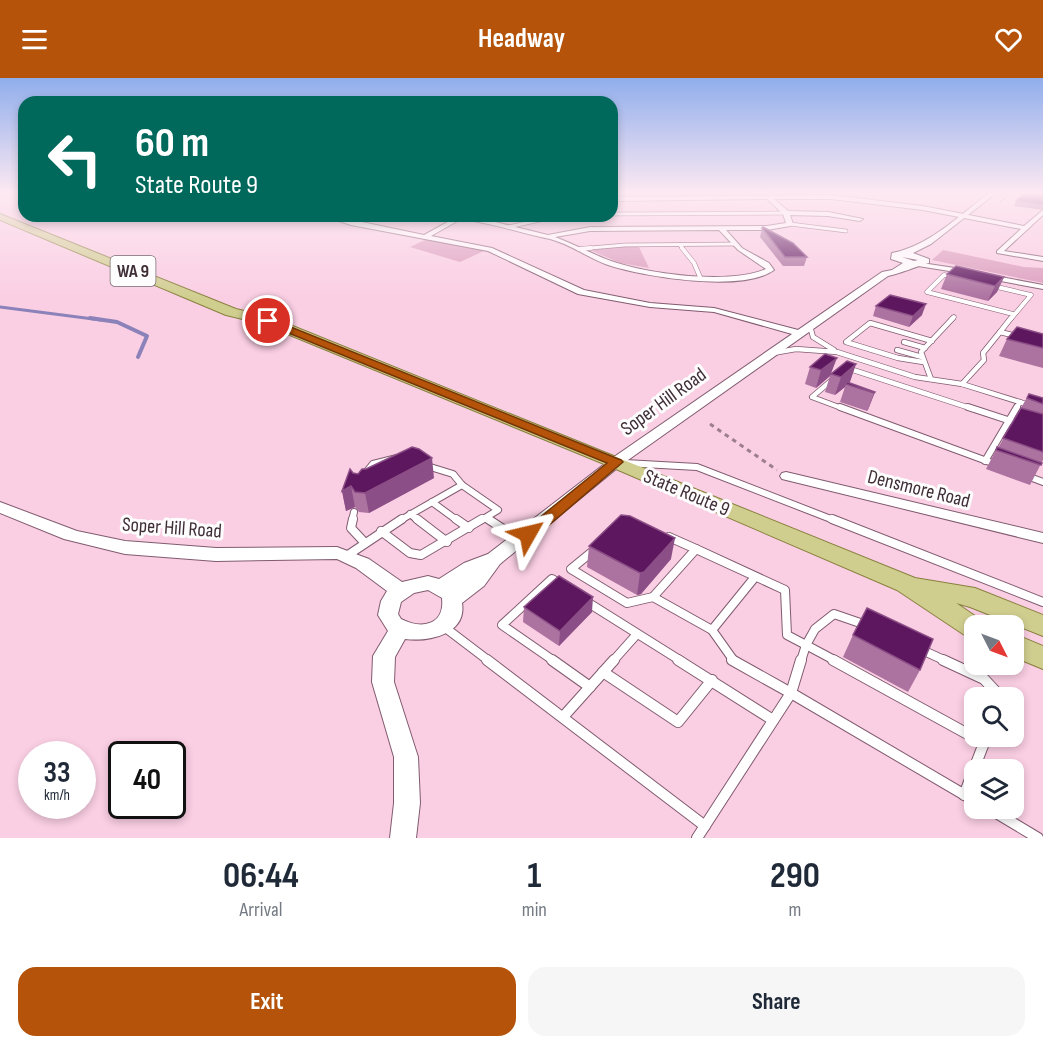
<!DOCTYPE html>
<style>
body{margin:0;font-family:"Sofia Sans Condensed",sans-serif;background:#f6f6f7;color:#1f2937;height:100vh;display:flex;flex-direction:column;font-size:22px;white-space:nowrap}
*{box-sizing:border-box;margin:0}
p{font-size:20px;color:#747a83}
.icon{flex:none;width:33px;height:33px;fill:none;stroke:currentColor;stroke-width:2;stroke-linecap:round;stroke-linejoin:round}
.map{position:relative;height:760px;overflow:hidden}
.sheet{display:flex;flex-direction:column;background:#fff;flex:1}
.sheet>*{flex:none}
.guide{position:absolute;left:18px;top:18px;width:600px;height:126px;border-radius:18px;box-shadow:0 3px 9px #0003;background:#00695c;color:#fff;overflow:hidden}
.needle{width:39px;rotate:132deg}
.fabs{position:absolute;left:964px;top:537px;display:grid;gap:12px}
.fabs a{display:grid;place-items:center;width:60px;height:60px;border-radius:12px;background:#fff;box-shadow:0 3px 9px #0003;font-size:30px}
.speed{position:absolute;left:18px;top:663px;display:flex;gap:12px;font-size:30px;font-weight:700;text-align:center}
.speed>*{display:grid;place-content:center;width:78px;height:78px;border-radius:50%;background:#fff;box-shadow:0 3px 9px #0003;line-height:1}
.speed small{font-size:15px;font-weight:400}
.speed .limit{border:3px solid #111;border-radius:9px;background:#fff;color:#111}
.pin{position:absolute;display:grid;place-items:center;width:51px;height:51px;color:#fff;margin:-26px;border:3px solid #fff;border-radius:50%;box-shadow:0 2px 6px #0007}
.me{position:absolute;width:66px;margin:-33px;rotate:53deg;stroke-linejoin:round;filter:drop-shadow(0 0 4px #0008)}
.turn{display:flex;align-items:center;gap:21px;height:126px;padding:0 18px;font-size:27px}
.turn .icon{width:78px;height:78px;stroke-width:2.5}
.turn b{display:block;font-size:42px;line-height:51px}
.eta{display:flex;justify-content:space-evenly;align-items:center;height:102px;text-align:center}
.eta b{font-size:36px;font-weight:700;line-height:42px}
.cta{display:flex;gap:12px;margin-top:auto;padding:12px 18px}
.cta a{flex:1;height:69px;border-radius:18px;background:#b45309;color:#fff;font-size:24px;font-weight:700;line-height:69px;text-align:center}
.cta a+a{background:#f6f6f7;color:#1f2937}
header{display:flex;justify-content:space-between;align-items:center;height:78px;padding:0 18px;background:#b45309;color:#fff;font-size:27px;font-weight:700}
.map>svg:first-child{display:block}
</style>
<header><svg class="icon" aria-label="menu" viewBox="0 0 24 24"><path d="M4 6h16M4 12h16M4 18h16"/></svg>Headway<svg class="icon" aria-label="heart" viewBox="0 0 24 24"><path d="M12 20l-8-8c-3-5 5-10 8-4 3-6 11-1 8 4z"/></svg></header>
<div class="map">
<svg width="1043" height="760" viewBox="0 0 1043 760">
<rect width="100%" height="100%" fill="#facee3"/>
<g fill="#db9dbd">
<polygon points="427,161 484,173 460,184 410,169"/>
<polygon points="638,167 649,190 620,185 590,172"/>
<polygon points="943,172 1024,189 1043,190 1043,205 932,182"/>
</g>
<g fill="none" stroke-linecap="round" stroke-linejoin="round">
<polyline stroke="#8b82b9" stroke-width="3" points="0,229 101,242"/>
<polyline stroke="#8b82b9" stroke-width="4" points="90,240 117,244 147,258 138,279"/>
<g stroke="#815b6f" stroke-width="4.5">
<g id="service-far5">
<polyline points="612,136 786,135"/>
<polyline points="790,146 846,153"/>
<polyline points="508,149 558,138"/>
<polyline points="680,167 683,171"/>
<polyline points="579,171 625,167 735,166"/>
</g>
</g>
<g stroke="#815b6f" stroke-width="5">
<g id="service-far4">
<polyline points="682,170 694,185 700,199"/>
<polyline points="579,171 591,170"/>
<polyline points="954,199 944,197 927,214 1013,236"/>
<polyline points="993,208 1031,217 1010,242"/>
<polyline points="951,242 954,239"/>
</g>
</g>
<g stroke="#815b6f" stroke-width="6">
<g id="service-far3">
<polyline points="810,248 813,259 834,272"/>
<polyline points="1000,254 1011,240"/>
<polyline points="904,264 925,270"/>
<polyline points="897,272 922,279"/>
<polyline points="773,275 796,271 837,274 915,299 962,306 1042,331"/>
<polyline points="923,284 898,280 846,264 870,245 932,263"/>
<polyline points="847,290 973,331"/>
<polyline points="931,301 921,274 953,240"/>
<polyline points="832,302 812,319 844,331"/>
<polyline points="962,306 984,282 983,275 1000,254 1016,258"/>
<polyline points="1016,331 1020,324"/>
</g>
</g>
<g stroke="#815b6f" stroke-width="8">
<g id="service-far2">
<polyline points="840,329 995,386"/>
<polyline points="968,329 1020,346"/>
<polyline points="1037,329 1043,331"/>
<polyline points="985,383 1017,329"/>
<polyline points="625,385 697,389 836,443"/>
<polyline points="427,388 453,396 462,407 498,432 480,443"/>
<polyline points="364,397 373,386 397,380"/>
<polyline points="1027,398 1043,404"/>
<polyline points="432,424 458,443"/>
<polyline points="410,436 419,443"/>
<polyline points="486,440 490,443"/>
<polyline points="352,443 354,434"/>
<polyline points="399,443 462,407"/>
</g>
</g>
<g stroke="#815b6f" stroke-width="10">
<g id="service-far1">
<polyline points="353,441 351,450 365,465"/>
<polyline points="417,441 447,464"/>
<polyline points="456,441 469,450"/>
<polyline points="488,441 517,460"/>
<polyline points="832,441 1043,524"/>
<polyline points="381,453 410,475 421,477 482,441"/>
<polyline points="669,459 696,471"/>
<polyline points="593,473 571,491 627,525 653,519"/>
<polyline points="348,477 402,441"/>
<polyline points="587,524 681,583"/>
<polyline points="443,548 489,583"/>
<polyline points="712,552 755,499"/>
<polyline points="922,572 946,583"/>
<polyline points="554,583 502,547 552,501 559,505"/>
<polyline points="613,583 637,556"/>
<polyline points="734,583 712,552 653,519 696,471 785,512 787,557 806,567 801,583"/>
<polyline points="836,583 806,567 815,551 834,536 866,547"/>
</g>
</g>
<g stroke="#815b6f" stroke-width="12">
<g id="service">
<polyline points="487,582 705,748"/>
<polyline points="552,582 590,609"/>
<polyline points="678,582 773,642"/>
<polyline points="732,582 791,615 801,582"/>
<polyline points="833,582 984,665 964,717"/>
<polyline points="943,582 984,601 997,615 996,620"/>
<polyline points="603,594 678,644 712,602"/>
<polyline points="563,639 614,582"/>
<polyline points="988,730 1038,760"/>
<polyline points="697,760 791,615 975,723"/>
</g>
</g>
<g stroke="#815b6f" stroke-width="2">
<g id="minor">
<path d="M831,117L923,128L1024,148L1043,132V137L1004,173L1043,179V183L997,175V173L1021,151L923,132L831,121H774L788,133L828,134L863,141L860,143L828,138L790,137L793,146L790,148L767,152H726L742,170L769,185L774,192C743,215 644,199 608,187C588,180 570,166 550,161C521,155 492,145 461,141L431,158L492,170L584,212L650,225L714,230L802,253V257L799,258L714,234L650,229L578,216L488,173L351,147L324,138H333L424,157L455,140L452,138L483,141L548,157L590,149L767,148L786,145L783,136L767,121L612,123V119ZM719,152L738,172L766,191C729,207 648,196 611,183C592,176 574,166 555,159L590,153Z"/>
<polygon points="915,184 968,192 972,194 968,196 918,188 914,186"/>
<polygon points="985,196 1043,207 1043,211 985,200"/>
<polygon points="786,394 1043,455 1043,465 782,401 780,398 782,395"/>
</g>
</g>
<g stroke="#815b6f" stroke-width="2">
<path id="tertiary" d="M989,115H996L931,166L913,175L929,181V185C914,189 902,195 888,198L621,387L500,486L484,508L462,525C467,556 429,564 405,561L395,579L394,604L418,679L420,725L416,760H390L394,725V679L372,604L373,578L388,553L378,537L381,523L387,513L356,490L337,481L216,483L125,476L64,461L0,435V424L77,453L125,463L216,470L337,469L369,481L402,504L428,498L439,501L464,485L488,476L611,381L882,194L892,192L903,185L891,181L892,175C929,168 960,137 989,115ZM902,179L918,182L914,183ZM428,512L442,520C445,547 422,552 401,541L398,536L401,524L414,515Z"/>
</g>
<g stroke="#89813f" stroke-width="2">
<g id="primary">
<polygon points="0,136 236,231 273,240 915,500 975,510 1043,537 1043,558 970,529 956,525 984,544 986,548 975,548 975,562 966,558 897,512 609,388 263,246 226,237 0,142"/>
<polygon points="1014,556 1043,568 1043,591 1014,579"/>
</g>
</g>
<polyline stroke="#9d7e8d" stroke-width="1.5" stroke-dasharray="2 2" stroke-linecap="butt" points="1000,124 1013,115"/>
<polyline stroke="#9d7e8d" stroke-width="3" stroke-dasharray="4.5 4.5" stroke-linecap="butt" points="710,346 777,392"/>
<use href="#service-far5" stroke="#fff" stroke-width="3"/>
<use href="#service-far4" stroke="#fff" stroke-width="4"/>
<use href="#service-far3" stroke="#fff" stroke-width="4.5"/>
<use href="#service-far2" stroke="#fff" stroke-width="6"/>
<use href="#service-far1" stroke="#fff" stroke-width="8"/>
<use href="#service" stroke="#fff" stroke-width="10"/>
<use href="#minor" fill="#fff" fill-rule="evenodd"/>
<use href="#tertiary" fill="#fff" fill-rule="evenodd"/>
<use href="#primary" fill="#d0ce8f" fill-rule="evenodd"/>
</g>
<g fill="#ac72a0">
<polygon points="1043,115 1043,132 1014,128 1016,123"/>
<polygon points="762,150 807,179 804,188 783,188 760,159"/>
<polygon points="947,196 1004,199 997,214 988,223 941,211"/>
<polygon points="876,228 922,237 909,249 873,238"/>
<polygon points="1043,256 1043,290 999,278 1007,261"/>
<polygon points="856,286 849,305 875,314 867,333 840,324 845,309 835,317 825,314 830,298 816,310 805,306 810,289 832,295"/>
<polygon points="1029,316 1043,320 1043,382 1030,407 986,391 996,372 998,370"/>
<polygon points="353,395 358,396 434,400 369,435 359,434 355,429 346,433 342,413"/>
<polygon points="589,468 671,481 641,516 637,517 587,489"/>
<polygon points="524,529 592,534 559,568 523,544"/>
<polygon points="853,557 920,592 908,614 843,579"/>
</g>
<g fill="#8c4e86">
<polygon points="1004,199 997,214 988,223 995,208"/>
<polygon points="926,226 922,237 909,249 913,238"/>
<polygon points="837,280 830,298 816,310 821,292"/>
<polygon points="856,286 850,304 848,306 846,306 845,309 835,317 841,299"/>
<polygon points="875,314 868,332 867,333 874,315"/>
<polygon points="432,380 434,400 369,435 365,415"/>
<polygon points="351,408 355,429 346,433 342,413"/>
<polygon points="675,460 671,481 641,516 637,517 640,495"/>
<polygon points="593,519 592,534 559,568 560,553"/>
</g>
<g fill="#5d175e" stroke="#8c4e86" stroke-width="1.5">
<polygon points="1024,115 1043,115 1043,127 1016,123"/>
<polygon points="763,149 793,165 807,179 785,179 762,150"/>
<polygon points="956,188 1004,199 995,208 947,196"/>
<polygon points="890,217 926,226 913,238 876,228"/>
<polygon points="1017,249 1043,256 1043,270 1007,261"/>
<polygon points="825,276 837,280 821,292 810,289"/>
<polygon points="847,283 856,286 841,299 831,296"/>
<polygon points="847,304 875,314 874,315 846,306"/>
<polygon points="1029,316 1043,320 1043,326 1027,320"/>
<polygon points="1021,330 1043,336 1043,374 1003,360"/>
<polygon points="412,369 419,371 432,380 365,415 355,414 351,408 342,413 350,391 353,395 358,396 362,391 366,391"/>
<polygon points="997,369 1042,385 1041,387 996,372"/>
<polygon points="621,437 630,438 675,460 644,494 640,495 589,468"/>
<polygon points="559,498 593,519 560,553 524,529"/>
<polygon points="867,530 933,561 920,592 853,557"/>
</g>
<linearGradient id="sky" x2="0" y2="1"><stop stop-color="#90aeec"/><stop offset="0.52" stop-color="#fde9f2"/><stop offset="1" stop-color="#fde9f2" stop-opacity="0"/></linearGradient>
<rect width="1043" height="221" fill="url(#sky)"/>
<polygon fill="#b45309" stroke="#753606" stroke-width="1.5" points="264,241 271,241 621,382 623,384 534,460 523,460 521,456 523,453 607,385 264,245"/>
<g text-anchor="middle" stroke-width="6" stroke-linejoin="round" paint-order="stroke">
<rect fill="#fdfdfd" stroke="#786c72" stroke-width="1.5" x="110.5" y="178" width="45" height="30" rx="4.5"/>
<g font-size="18" font-weight="bold" fill="#3f2e36">
<text x="133" y="199">WA 9</text>
</g>
<g font-size="20" fill="#3f2e36" stroke="#fdfdfd">
<text transform="translate(663 323) rotate(-36)" y="7">Soper Hill Road</text>
<text transform="translate(919 410) rotate(14)" y="7">Densmore Road</text>
<text transform="translate(687 414) rotate(23)" y="7">State Route 9</text>
<text transform="translate(172 449) rotate(4)" y="7">Soper Hill Road</text>
</g>
</g>
</svg>
<div class="fabs">
<a><svg class="needle" viewBox="-14 -14 28 28"><path d="M0-13l5 13h-10z" fill="#e53935"/><path d="M0 13l5-13h-10z" fill="#747a83"/></svg></a>
<a><svg class="icon" aria-label="search" viewBox="0 0 24 24"><circle cx="10" cy="10" r="6"/><path d="M15 15l6 6"/></svg></a>
<a><svg class="icon" aria-label="layers" viewBox="0 0 24 24"><path d="M12 4l9 5-9 5-9-5zM3 14l9 5 9-5"/></svg></a>
</div>
<div class="speed"><div>33<small>km/h</small></div><div class="limit">40</div></div>
<div class="pin" style="left:268px;top:243px;background:#d93025"><svg class="icon" aria-label="arrive" viewBox="0 0 24 24"><path d="M6 21V4h12l-3 4 3 4H6"/></svg></div>
<svg class="me" style="left:528px;top:456px" viewBox="-20 -20 40 40"><path d="M0-17L14 15 0 8-14 15z" fill="#b45309" stroke="#fff" stroke-width="4"/></svg>
<div class="guide">
<div class="turn"><svg class="icon" aria-label="left" viewBox="0 0 24 24"><path d="M17 20v-9H6M10 6l-5 5 5 5"/></svg><div><b>60 m</b>State Route 9</div></div>
</div>
</div>
<section class="sheet">
<div class="eta">
<div><b>06:44</b><p>Arrival</p></div>
<div><b>1</b><p>min</p></div>
<div><b>290</b><p>m</p></div>
</div>
<div class="cta"><a>Exit</a><a>Share</a></div>
</section>
